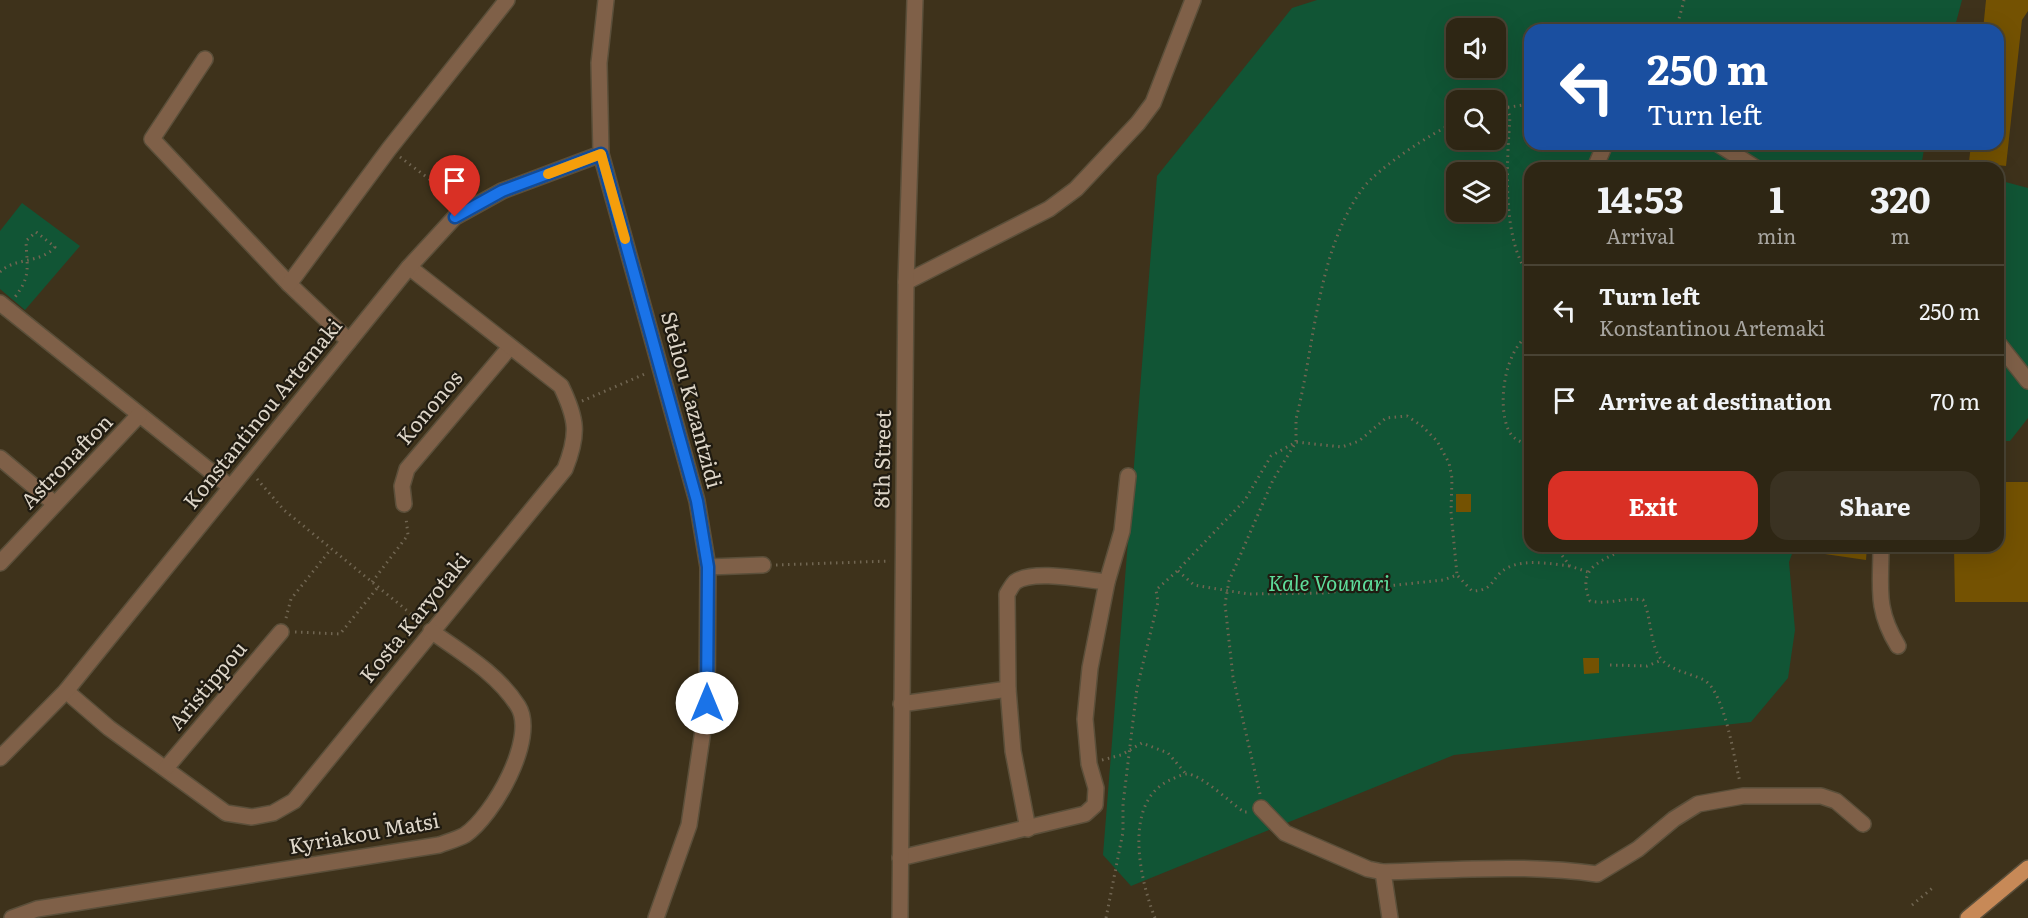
<!DOCTYPE html>
<style>
body{margin:0;font-family:Literata,serif;background:#3a3222;color:#f1f3f6;height:100vh;display:flex;flex-direction:column;font-size:22px;white-space:nowrap}
*{box-sizing:border-box;margin:0}
p{font-size:20px;color:#a7a5a0}
.icon{flex:none;width:33px;height:33px;fill:none;stroke:currentColor;stroke-width:2;stroke-linecap:round;stroke-linejoin:round}
.map{position:relative;flex:1;overflow:hidden}
.details{position:absolute;left:1524px;top:162px;width:480px;height:390px;display:flex;flex-direction:column;background:#2e2614;border-radius:18px;box-shadow:0 6px 24px #0002,0 0 0 2px #494334}
.details>*{flex:none}
.banner{position:absolute;left:1524px;top:24px;width:480px;height:126px;border-radius:18px;box-shadow:0 6px 24px #0002,0 0 0 2px #494334;background:#1a4fa0;color:#fff;overflow:hidden}
.tools{position:absolute;left:1446px;top:18px;display:grid;gap:12px}
.tools a{display:grid;place-items:center;width:60px;height:60px;border-radius:12px;background:#2e2614;box-shadow:0 6px 24px #0002,0 0 0 2px #494334;font-size:30px}
.pin{position:absolute;display:grid;place-items:center;width:51px;height:51px;color:#fff;margin:-62px -26px;border-radius:50% 50% 50% 0;rotate:-45deg;box-shadow:0 0 6px #0007}
.pin .icon{rotate:45deg}
.me{position:absolute;width:66px;margin:-33px;rotate:0deg;stroke-linejoin:round;filter:drop-shadow(0 0 4px #0008)}
.turn{display:flex;align-items:center;gap:21px;height:126px;padding:0 24px;font-size:27px}
.turn .icon{width:78px;height:78px;stroke-width:2.5}
.turn b{display:block;font-size:42px;line-height:51px}
.eta{display:flex;justify-content:space-evenly;align-items:center;height:102px;text-align:center}
.eta b{font-size:36px;font-weight:700;line-height:42px}
.action{display:flex;gap:12px;margin-top:auto;padding:12px 24px}
.action a{flex:1;height:69px;border-radius:18px;background:#d93025;color:#fff;font-size:24px;font-weight:700;line-height:69px;text-align:center}
.action a+a{background:#3a3222;color:#f1f3f6}
ul{padding:0;list-style:none}
li{display:flex;align-items:center;gap:18px;height:90px;padding:0 24px;border-top:2px solid #494334}
li div{flex:1}
li b{display:block;font-size:22px}
li em{font-style:normal}
.map>svg:first-child{display:block}
</style>
<div class="map">
<svg width="2028" height="918" viewBox="0 0 2028 918">
<rect width="100%" height="100%" fill="#3e321b"/>
<g fill="#115535" fill-rule="evenodd">
<path d="M1317,0H1962L1954,30H1530V144H1925L1922,161L1950,168H1530V546H1795L1789,562L1795,630L1788,678L1751,722L1454,755L1131,886L1103,855L1157,176L1292,8ZM1456,28H1496V68H1456ZM1456,100H1496V140H1456ZM1456,172H1496V212H1456Z"/>
<polygon points="1998,180 2028,188 2028,418 2010,441 1998,441"/>
<polygon points="22,203 80,246 25,310 0,289 0,231"/>
</g>
<g fill="#745202">
<polygon points="1986,0 2028,0 2028,11 2022,20 2006,166 1969,162 1971,144 1998,144 1998,30 1983,30"/>
<polygon points="1998,482 2028,482 2028,602 1955,602 1954,546 1998,546"/>
<rect x="1456" y="494" width="15" height="18"/>
<polygon points="1819,546 1867,546 1866,560 1818,553"/>
<polygon points="1583,658 1599,658 1599,673 1584,674"/>
</g>
<g fill="none" stroke-linecap="round" stroke-linejoin="round">
<g stroke="#5b4f3a" stroke-width="18">
<g id="minor">
<polyline points="606,0 599,63 601,154 697,501 708,567 707,703 689,825 656,918"/>
<polyline points="205,59 152,139 289,284 349,341"/>
<polyline points="1718,144 1756,168"/>
<polyline points="1595,168 1605,144"/>
<polyline points="906,282 1049,209 1076,189 1138,123 1153,103 1193,0"/>
<polyline points="289,284 389,149 507,0"/>
<polyline points="0,303 229,486"/>
<polyline points="1998,343 2028,381"/>
<polyline points="0,458 55,504"/>
<polyline points="404,504 402,486 407,469 510,347"/>
<path d="M1881,546C1881,587 1875,609 1898,646"/>
<polyline points="0,563 139,415"/>
<polyline points="708,567 763,565"/>
<path d="M66,691L109,728L226,813L252,817L273,813L294,801L565,469C579,434 577,419 561,386L409,267"/>
<polyline points="901,704 1008,689"/>
<polyline points="0,758 66,691 409,267 455,217 502,191 601,154"/>
<polyline points="166,768 281,632"/>
<path d="M1261,808L1285,833L1368,869L1383,872C1454,870 1526,864 1597,874L1638,849L1674,819L1698,804L1743,796H1821L1836,801L1863,824"/>
<path d="M1028,829L1013,751L1008,689L1007,594C1009,591 1012,585 1015,582C1033,569 1085,580 1107,582"/>
<polyline points="900,858 1085,814 1095,805 1096,788 1089,764 1085,719 1090,668 1107,582 1122,531 1128,476"/>
<polyline points="1383,872 1390,918"/>
<path d="M12,918L37,909L439,845C447,842 458,839 465,835C493,816 538,738 518,706C497,673 462,653 431,631"/>
<polyline points="900,918 906,282 915,0"/>
</g>
</g>
<g stroke="#5b4f3a" stroke-width="18">
<polyline id="major" points="1968,918 2028,868"/>
</g>
<g stroke="#716652" stroke-width="3" stroke-dasharray="1.5 4.5" stroke-linecap="butt">
<polyline points="1676,30 1684,0"/>
<path d="M1507,108L1510,117C1507,161 1501,240 1530,277"/>
<polyline points="1496,109 1530,104"/>
<polyline points="400,157 457,200"/>
<path d="M0,272C15,257 40,264 55,247L36,232L26,241C27,268 31,276 15,297"/>
<path d="M1530,334C1505,349 1497,403 1508,429C1512,439 1521,442 1530,446"/>
<polyline points="582,401 647,373"/>
<polyline points="257,479 284,510 421,622"/>
<polyline points="1555,546 1570,566 1588,572"/>
<path d="M1630,546C1604,561 1575,565 1590,601C1608,605 1625,597 1643,600C1652,617 1649,646 1662,660C1674,672 1690,673 1704,680C1725,692 1734,759 1740,782"/>
<polyline points="776,565 890,561"/>
<path d="M1178,571L1194,585L1248,594L1323,593L1443,580L1457,575L1472,591C1496,591 1491,575 1509,567C1526,559 1552,564 1570,566"/>
<polyline points="372,582 408,535 406,518"/>
<polyline points="286,618 291,599 331,549"/>
<polyline points="295,632 340,634 378,587"/>
<polyline points="1610,665 1647,666 1662,660"/>
<polyline points="1102,760 1121,755 1142,743 1168,753 1186,774"/>
<path d="M1260,794L1233,677L1225,604L1229,581L1273,480L1296,442V419C1315,345 1317,250 1363,188C1379,167 1432,133 1456,122"/>
<polyline points="1912,905 1935,886"/>
<polyline points="1106,918 1123,832 1123,804 1137,688 1158,602 1156,590 1177,571 1245,500 1271,456 1296,442 1342,447 1359,441 1386,418 1407,416 1422,426 1437,441 1449,463 1452,478 1451,512 1457,575"/>
<path d="M1155,918C1140,880 1122,802 1170,780C1175,778 1182,774 1187,774C1201,774 1232,804 1244,812H1248"/>
</g>
<use href="#minor" stroke="#7f6048" stroke-width="15"/>
<use href="#major" stroke="#c78957" stroke-width="15"/>
</g>
<g fill="none" stroke-linecap="round" stroke-linejoin="round">
<g stroke="#114b97" stroke-width="15">
<polyline id="route" points="455,217 502,191 601,154 697,501 708,567 707,703"/>
</g>
<use href="#route" stroke="#1a73e8" stroke-width="10"/>
<polyline stroke="#f59e0b" stroke-width="10" points="548,174 601,154 625,239"/>
</g>
<g text-anchor="middle" stroke-width="4.5" stroke-linejoin="round" paint-order="stroke">
<g font-size="21" fill="#ddd5c8" stroke="#201b11">
<text transform="translate(691 400) rotate(75)" y="7">Steliou Kazantzidi</text>
<text transform="translate(430 408) rotate(-50)" y="7">Kononos</text>
<text transform="translate(263 414) rotate(-51)" y="7">Konstantinou Artemaki</text>
<text transform="translate(883 459) rotate(-89)" y="7">8th Street</text>
<text transform="translate(67 462) rotate(-46)" y="7">Astronafton</text>
<text transform="translate(415 618) rotate(-51)" y="7">Kosta Karyotaki</text>
<text transform="translate(208 686) rotate(-50)" y="7">Aristippou</text>
<text transform="translate(364 834) rotate(-10)" y="7">Kyriakou Matsi</text>
</g>
<g font-size="21" font-style="italic" fill="#5edd9b" stroke="#201b11">
<text x="1329" y="591">Kale Vounari</text>
</g>
</g>
</svg>
<div class="tools">
<a><svg class="icon" aria-label="sound" viewBox="0 0 24 24"><path d="M4 9h4l5-4v14l-5-4H4zM17 9q2 3 0 6"/></svg></a>
<a><svg class="icon" aria-label="search" viewBox="0 0 24 24"><circle cx="10" cy="10" r="6"/><path d="M15 15l6 6"/></svg></a>
<a><svg class="icon" aria-label="layers" viewBox="0 0 24 24"><path d="M12 4l9 5-9 5-9-5zM3 14l9 5 9-5"/></svg></a>
</div>
<div class="pin" style="left:455px;top:217px;background:#d93025"><svg class="icon" aria-label="arrive" viewBox="0 0 24 24"><path d="M6 21V4h12l-3 4 3 4H6"/></svg></div>
<svg class="me" style="left:707px;top:703px" viewBox="-20 -20 40 40"><circle r="19" fill="#fff"/><path d="M0-13L10 11 0 6-10 11z" fill="#1a73e8"/></svg>
<div class="banner">
<div class="turn"><svg class="icon" aria-label="left" viewBox="0 0 24 24"><path d="M17 20v-9H6M10 6l-5 5 5 5"/></svg><div><b>250 m</b>Turn left</div></div>
</div>
<section class="details">
<div class="eta">
<div><b>14:53</b><p>Arrival</p></div>
<div><b>1</b><p>min</p></div>
<div><b>320</b><p>m</p></div>
</div>
<ul>
<li><svg class="icon" aria-label="left" viewBox="0 0 24 24"><path d="M17 20v-9H6M10 6l-5 5 5 5"/></svg><div><b>Turn left</b><p>Konstantinou Artemaki</p></div><em>250 m</em></li>
<li><svg class="icon" aria-label="arrive" viewBox="0 0 24 24"><path d="M6 21V4h12l-3 4 3 4H6"/></svg><div><b>Arrive at destination</b></div><em>70 m</em></li>
</ul>
<div class="action"><a>Exit</a><a>Share</a></div>
</section>
</div>
